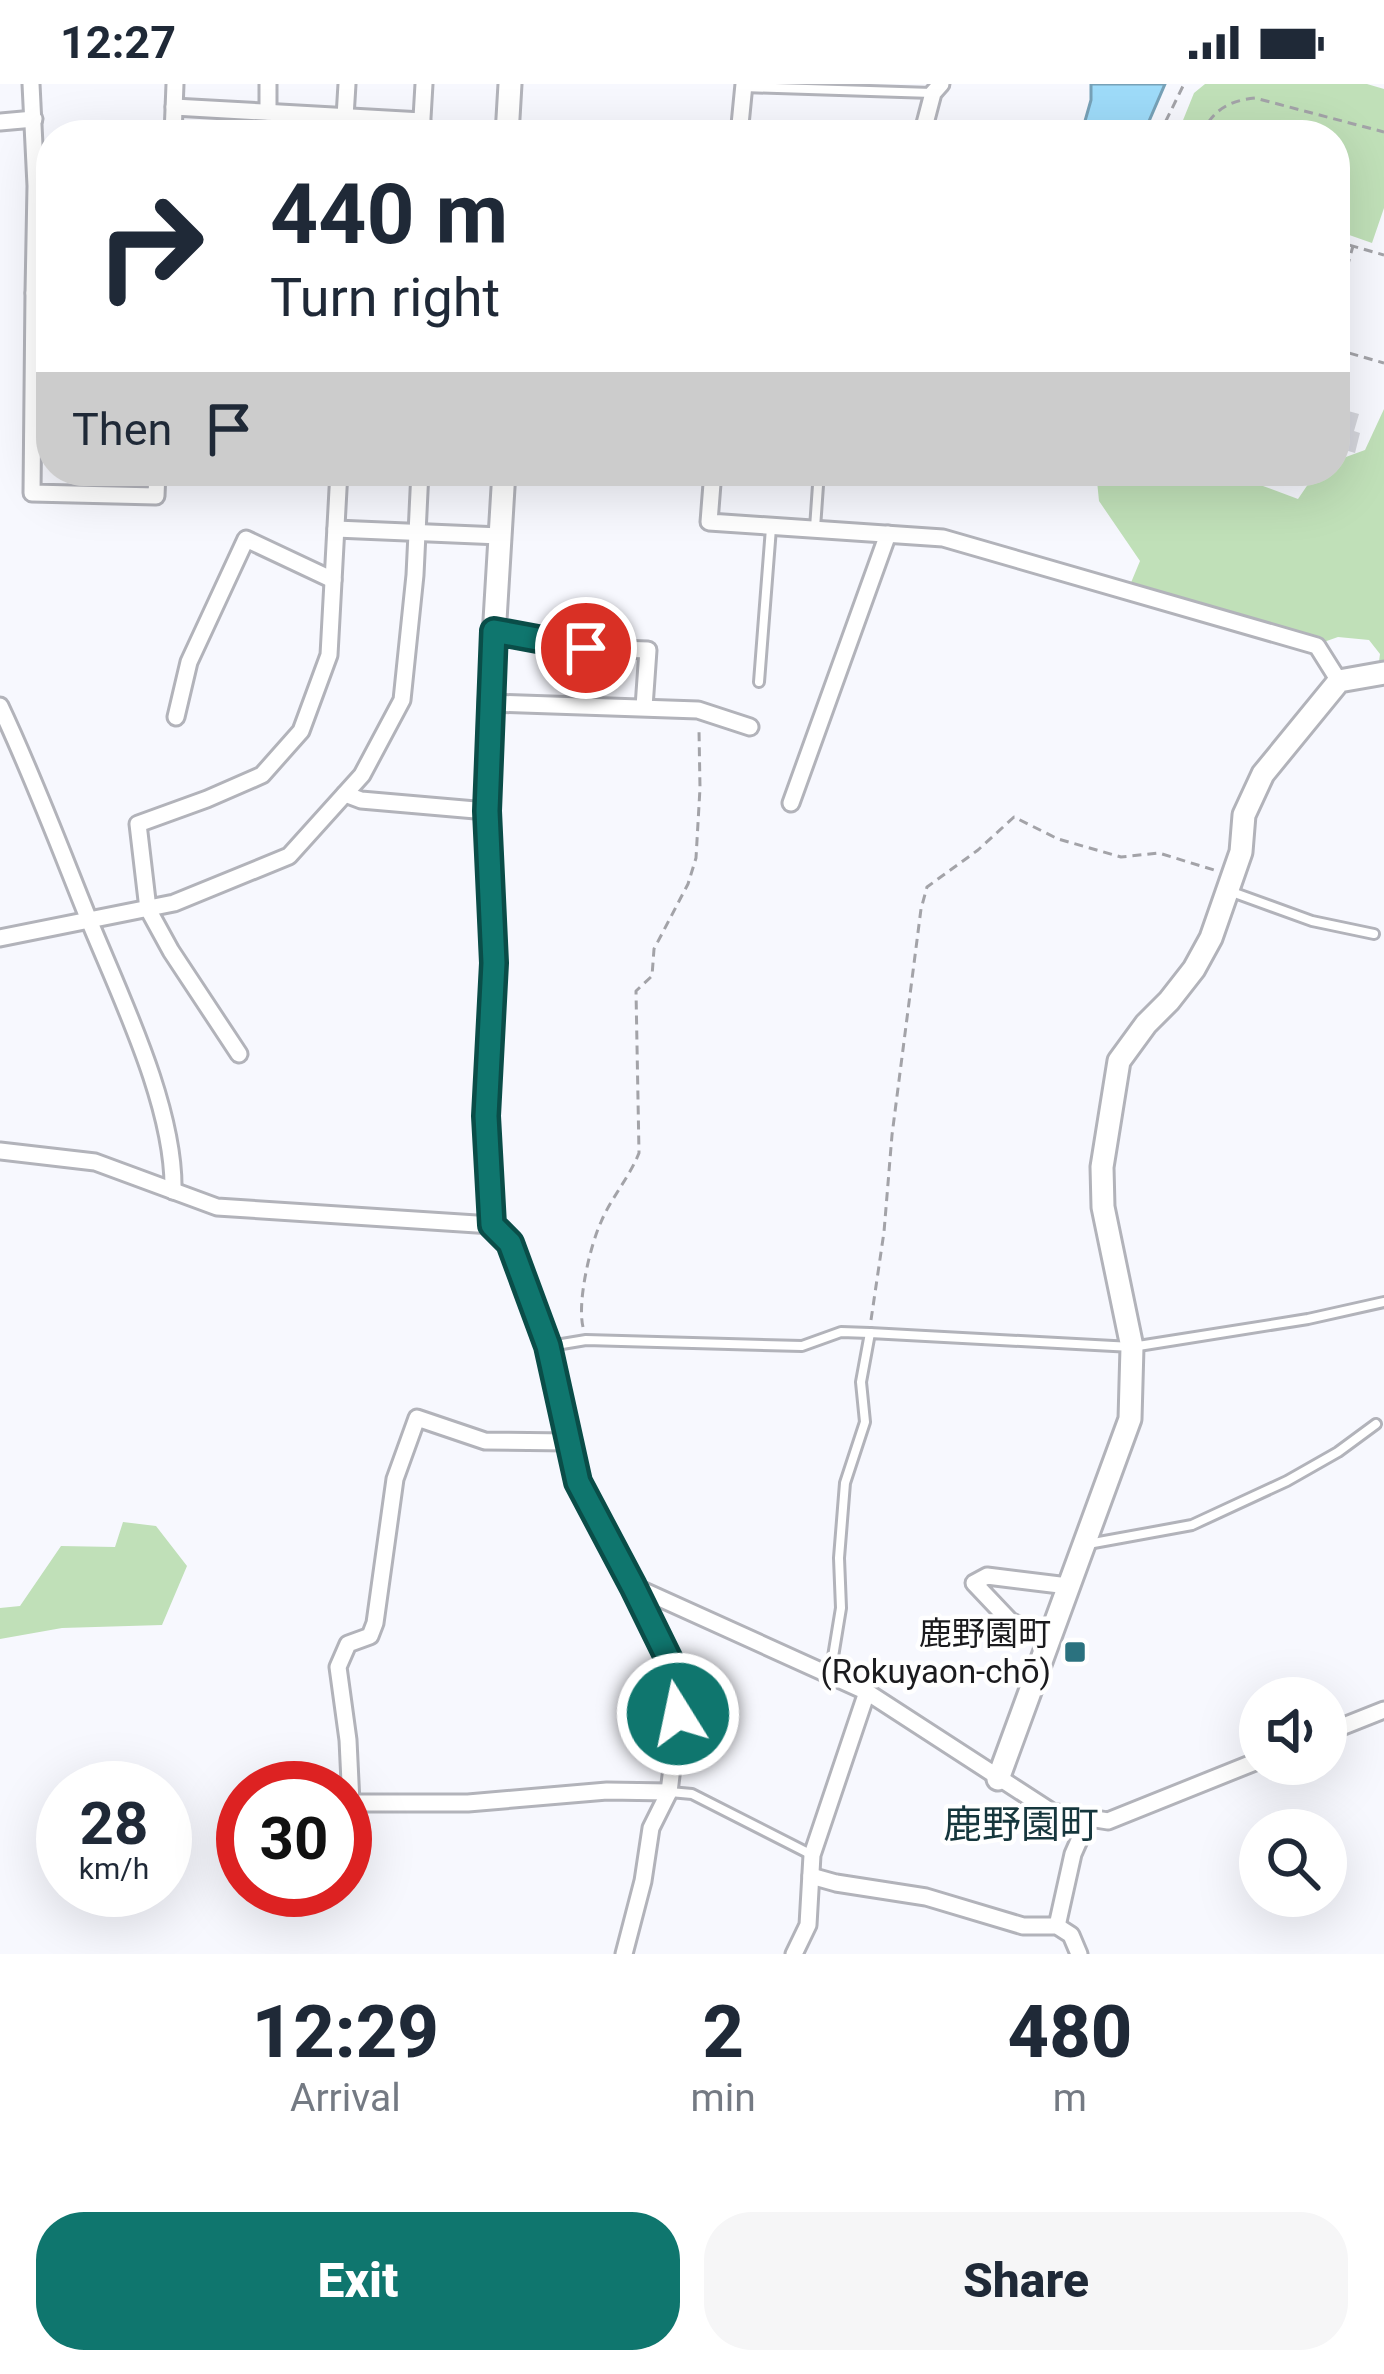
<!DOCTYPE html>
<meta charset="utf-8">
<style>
body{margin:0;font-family:Roboto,"Noto Sans JP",sans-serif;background:#f6f6f7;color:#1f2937;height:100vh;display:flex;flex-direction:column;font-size:45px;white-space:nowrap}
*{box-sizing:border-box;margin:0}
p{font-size:39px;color:#747a83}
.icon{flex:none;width:66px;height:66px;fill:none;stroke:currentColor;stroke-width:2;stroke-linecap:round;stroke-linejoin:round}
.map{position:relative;height:1870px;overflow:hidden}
.drawer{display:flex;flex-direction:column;background:#fff;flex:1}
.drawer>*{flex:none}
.guide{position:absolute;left:36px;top:36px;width:1314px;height:366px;border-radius:48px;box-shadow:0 12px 48px #0002;background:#fff;color:#1f2937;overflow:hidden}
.tools{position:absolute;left:1239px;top:1593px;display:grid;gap:24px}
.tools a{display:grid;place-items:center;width:108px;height:108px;border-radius:50%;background:#fff;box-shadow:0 12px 48px #0002;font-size:60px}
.speed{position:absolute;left:36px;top:1677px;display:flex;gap:24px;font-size:60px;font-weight:700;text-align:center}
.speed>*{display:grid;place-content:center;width:156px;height:156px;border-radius:50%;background:#fff;box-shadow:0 12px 48px #0002;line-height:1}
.speed small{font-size:30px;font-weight:400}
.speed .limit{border:18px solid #d22;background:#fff;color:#111}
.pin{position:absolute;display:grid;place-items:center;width:102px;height:102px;color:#fff;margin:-51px;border:6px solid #fff;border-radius:50%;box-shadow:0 3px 12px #0007}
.me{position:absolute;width:132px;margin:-66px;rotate:350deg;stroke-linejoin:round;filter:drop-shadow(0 0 9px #0008)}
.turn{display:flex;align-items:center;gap:42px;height:252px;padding:0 36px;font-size:54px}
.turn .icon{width:156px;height:156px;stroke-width:2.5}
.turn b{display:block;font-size:84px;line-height:102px}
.then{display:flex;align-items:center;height:114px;padding:0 36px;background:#0003;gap:24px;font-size:45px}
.eta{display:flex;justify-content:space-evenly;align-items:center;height:204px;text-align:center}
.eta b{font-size:72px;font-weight:800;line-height:84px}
.action{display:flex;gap:24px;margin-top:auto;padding:24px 36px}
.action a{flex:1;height:138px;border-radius:48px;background:#0f766e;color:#fff;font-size:48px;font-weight:800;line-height:138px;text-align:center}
.action a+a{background:#f6f6f7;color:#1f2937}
.status{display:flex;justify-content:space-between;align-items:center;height:84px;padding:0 60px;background:#fff;direction:ltr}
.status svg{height:33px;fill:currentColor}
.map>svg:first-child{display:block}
</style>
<div class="status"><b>12:27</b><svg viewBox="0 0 49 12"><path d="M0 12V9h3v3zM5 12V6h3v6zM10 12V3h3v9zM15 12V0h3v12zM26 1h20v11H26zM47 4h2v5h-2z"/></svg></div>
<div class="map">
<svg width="1384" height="1870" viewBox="0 0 1384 1870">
<rect width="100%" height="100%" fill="#f7f8fe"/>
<g fill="#c0e0b8">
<polygon points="1205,0 1367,0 1384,5 1384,124 1372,159 1335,146 1335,51 1177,51 1194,9"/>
<polygon points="1384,325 1384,582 1378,585 1380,570 1369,556 1338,553 1321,559 1130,501 1140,477 1099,417 1096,387 1265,387 1263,402 1298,415 1317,387 1335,387 1335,377 1365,366"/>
<polygon points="123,1438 156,1442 187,1482 162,1541 62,1544 0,1555 0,1524 20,1522 61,1462 115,1463"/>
</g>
<polygon fill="#9edbf9" stroke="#77a1b7" stroke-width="3" points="1091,0 1165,0 1143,51 1081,51 1091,16"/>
<polygon fill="#d4d5dc" points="1341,325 1359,330 1354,347 1360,349 1355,369 1335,363 1335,347"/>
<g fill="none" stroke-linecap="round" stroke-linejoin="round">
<g stroke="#b2b3ba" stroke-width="14">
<g id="service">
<polyline points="744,3 932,9"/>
<polyline points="815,444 819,387"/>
<polyline points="759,598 771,444"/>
<polyline points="1232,808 1312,837 1374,850"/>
<polyline points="550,1262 586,1256 802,1262 841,1248 870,1249"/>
<polyline points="1088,1460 1192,1441 1287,1397 1338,1368 1376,1340"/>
<polyline points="830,1591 841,1524 839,1474 845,1399 865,1338 861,1298 870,1249 1132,1263 1308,1235 1384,1218"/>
<polyline points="670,1708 692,1710 812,1771"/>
</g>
</g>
<g stroke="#b2b3ba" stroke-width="21">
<g id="minor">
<polyline points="31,0 36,102 34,209"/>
<polyline points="174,23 422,37"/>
<polyline points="268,28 268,0"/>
<polyline points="345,33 347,0"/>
<polyline points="0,38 34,35"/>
<polyline points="173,51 175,0"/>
<polyline points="421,51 424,0"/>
<polyline points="739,51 744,0"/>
<polyline points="922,51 933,9 941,0"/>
<polyline points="51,208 34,209 32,409 156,412 157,387"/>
<polyline points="713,387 709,438 943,454 1317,562 1339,597"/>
<polyline points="336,445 500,452"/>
<polyline points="494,547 586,564 648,566 644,623"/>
<polyline points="490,619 698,626 750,643"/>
<path d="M0,622C33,692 60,764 89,836C121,914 175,1024 173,1107"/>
<polyline points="176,633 189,578 246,455 333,496"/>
<polyline points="345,710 361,716 487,727"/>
<polyline points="791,719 888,450"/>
<polyline points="0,854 174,819 289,772 362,691 402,616 415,491 420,387"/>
<polyline points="239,970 171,867 148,825 138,740 207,715 262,691 301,647 329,571 339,387"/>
<polyline points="0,1067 95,1078 217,1123 492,1141 510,1159 548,1262 578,1398 633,1502 682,1602 669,1708 651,1744 643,1797 624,1870"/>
<polyline points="569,1358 485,1357 417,1334 395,1395 375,1539 370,1552 348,1560 338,1583 348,1656 351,1719 468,1719 607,1707 669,1708"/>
<polyline points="633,1502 867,1608 1052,1728 1108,1737 1260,1676"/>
<polyline points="1050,1557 1010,1537 974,1499 987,1492 1068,1502"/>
<polyline points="1326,1649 1384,1626"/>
<polyline points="811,1792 836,1799 926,1813 1023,1842 1057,1842 1071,1851 1079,1870"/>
<polyline points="1057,1842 1073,1770 1088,1736"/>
<polyline points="794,1870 808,1841 812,1771 867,1608"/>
</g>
</g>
<g stroke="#b2b3ba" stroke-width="27">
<g id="tertiary">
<polyline points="507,51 510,0"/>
<polyline points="492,1141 486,1032 493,879 487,727 490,619 504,387"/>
<polyline points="998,1695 1130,1335 1132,1263 1103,1123 1102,1083 1119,977 1146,940 1169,917 1194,885 1211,854 1241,768 1244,731 1263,690 1339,597 1384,589"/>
</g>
</g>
<g stroke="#a3a3a8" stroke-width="3" stroke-dasharray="9 6" stroke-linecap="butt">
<polyline points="1159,51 1184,0"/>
<path d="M1201,51C1213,26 1228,17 1255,14L1384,48"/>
<polyline points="1335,157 1384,171"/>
<polyline points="1335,227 1353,162"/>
<polyline points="1335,265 1384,279"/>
<polyline points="871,1236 884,1148 892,1051 921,825 927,803 978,766 1014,733 1058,755 1121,773 1159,769 1214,786"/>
<path d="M583,1243C577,1218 590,1162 601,1138C611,1114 629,1094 639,1069L636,907L652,892L654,865L688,800L696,774L700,704L699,646"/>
</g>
<use href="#service" stroke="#fff" stroke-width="8"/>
<use href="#minor" stroke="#fff" stroke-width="15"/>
<use href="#tertiary" stroke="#fff" stroke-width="21"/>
</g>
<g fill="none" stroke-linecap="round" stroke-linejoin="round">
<g stroke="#0a4d48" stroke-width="30">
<polyline id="route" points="586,564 494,547 487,727 494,879 486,1032 492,1141 510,1159 548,1262 578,1398 633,1502 682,1602 678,1630"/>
</g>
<use href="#route" stroke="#0f766e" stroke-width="21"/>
</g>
<rect fill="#2b727f" stroke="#fff" stroke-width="4.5" x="1063" y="1556" width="24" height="24" rx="6"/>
<g text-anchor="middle" stroke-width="9" stroke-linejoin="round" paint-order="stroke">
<g font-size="33" fill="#1b1b1e" stroke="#fff" text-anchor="end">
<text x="1051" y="1561">鹿野園町<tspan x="1051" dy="38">(Rokuyaon-chō)</tspan></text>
</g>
<g font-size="39" fill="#16373d" stroke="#fff">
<text x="1021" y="1754">鹿野園町</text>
</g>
</g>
</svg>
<div class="tools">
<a><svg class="icon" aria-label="sound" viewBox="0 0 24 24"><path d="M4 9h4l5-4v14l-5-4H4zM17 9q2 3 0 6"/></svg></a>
<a><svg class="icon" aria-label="search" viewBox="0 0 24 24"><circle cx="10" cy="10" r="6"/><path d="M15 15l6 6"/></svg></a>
</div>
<div class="speed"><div>28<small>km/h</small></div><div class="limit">30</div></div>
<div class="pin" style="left:586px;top:564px;background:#d93025"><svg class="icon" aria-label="arrive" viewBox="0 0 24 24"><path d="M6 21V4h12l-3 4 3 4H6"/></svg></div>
<svg class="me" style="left:678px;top:1630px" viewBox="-20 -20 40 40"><circle r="17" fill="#0f766e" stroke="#fff" stroke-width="3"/><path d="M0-11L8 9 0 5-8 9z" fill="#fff"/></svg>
<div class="guide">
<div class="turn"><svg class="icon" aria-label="right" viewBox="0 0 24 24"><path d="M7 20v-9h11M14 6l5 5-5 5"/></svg><div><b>440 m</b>Turn right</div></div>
<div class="then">Then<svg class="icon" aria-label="arrive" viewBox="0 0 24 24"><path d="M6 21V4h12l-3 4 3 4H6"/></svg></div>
</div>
</div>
<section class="drawer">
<div class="eta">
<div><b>12:29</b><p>Arrival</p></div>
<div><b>2</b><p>min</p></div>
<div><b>480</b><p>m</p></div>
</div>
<div class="action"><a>Exit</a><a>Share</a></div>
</section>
